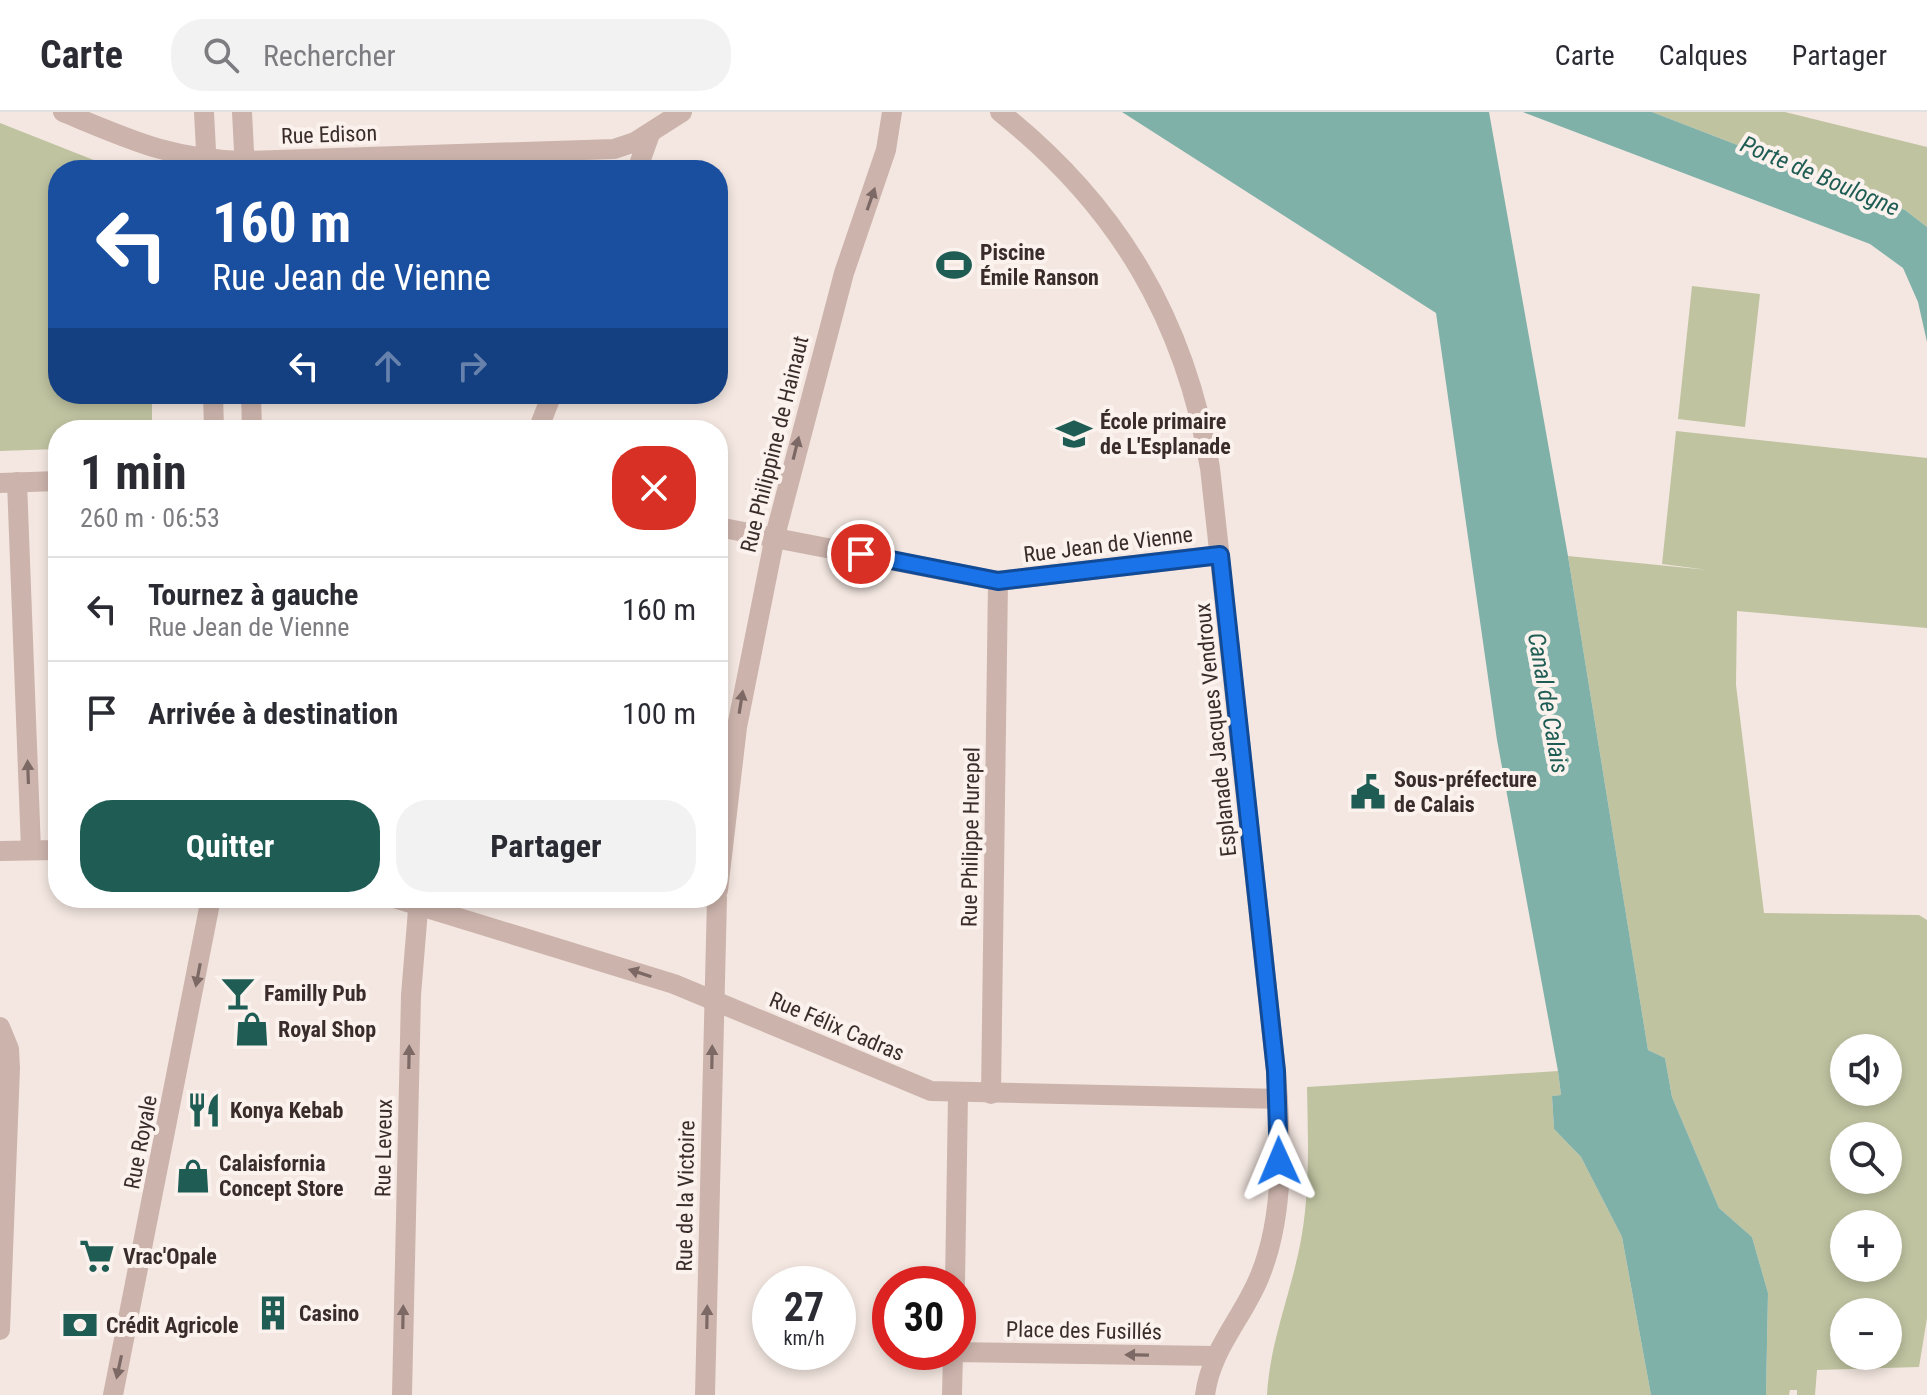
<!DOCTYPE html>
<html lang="fr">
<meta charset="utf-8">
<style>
body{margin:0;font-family:"Roboto Condensed",sans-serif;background:#f2f2f3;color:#2b2b33;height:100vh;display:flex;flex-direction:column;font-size:30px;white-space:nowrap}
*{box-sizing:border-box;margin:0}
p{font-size:26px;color:#7c7c81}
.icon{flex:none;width:44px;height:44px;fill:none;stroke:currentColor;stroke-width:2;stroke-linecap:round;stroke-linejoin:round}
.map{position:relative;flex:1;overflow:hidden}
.details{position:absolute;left:48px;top:308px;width:680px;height:488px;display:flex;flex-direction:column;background:#fff;border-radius:32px;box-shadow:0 4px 12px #0003}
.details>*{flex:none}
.banner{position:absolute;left:48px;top:48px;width:680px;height:244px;border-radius:32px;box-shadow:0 4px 12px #0003;background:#1a4fa0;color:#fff;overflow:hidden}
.buttons{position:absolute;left:1830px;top:922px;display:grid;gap:16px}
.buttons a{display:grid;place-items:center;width:72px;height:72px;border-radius:50%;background:#fff;box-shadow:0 4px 12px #0003;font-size:40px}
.speed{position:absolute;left:752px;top:1154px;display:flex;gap:16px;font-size:40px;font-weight:700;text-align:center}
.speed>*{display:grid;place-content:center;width:104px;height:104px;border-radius:50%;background:#fff;box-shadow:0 4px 12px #0003;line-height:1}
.speed small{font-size:20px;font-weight:400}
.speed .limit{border:12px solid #d22;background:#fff;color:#111}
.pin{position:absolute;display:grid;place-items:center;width:68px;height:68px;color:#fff;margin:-34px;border:4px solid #fff;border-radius:50%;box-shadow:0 2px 8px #0007}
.me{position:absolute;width:88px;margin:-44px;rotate:359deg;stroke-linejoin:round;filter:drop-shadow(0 0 6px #0008)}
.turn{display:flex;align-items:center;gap:28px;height:168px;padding:0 32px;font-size:36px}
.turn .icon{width:104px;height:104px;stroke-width:2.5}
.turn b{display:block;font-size:56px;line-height:68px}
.lanes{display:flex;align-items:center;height:76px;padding:0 32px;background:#0003;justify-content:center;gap:40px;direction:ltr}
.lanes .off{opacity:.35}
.round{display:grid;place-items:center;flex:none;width:84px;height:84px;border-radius:32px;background:#f2f2f3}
.head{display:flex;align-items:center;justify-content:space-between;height:136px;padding:0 32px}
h1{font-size:48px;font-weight:700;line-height:60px}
.primary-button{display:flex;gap:16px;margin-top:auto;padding:16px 32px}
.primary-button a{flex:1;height:92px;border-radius:32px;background:#1f5d54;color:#fff;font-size:32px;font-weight:700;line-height:92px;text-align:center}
.primary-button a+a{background:#f2f2f3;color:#2b2b33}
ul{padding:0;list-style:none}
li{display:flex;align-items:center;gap:24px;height:104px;padding:0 32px;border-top:2px solid #e1e1e2}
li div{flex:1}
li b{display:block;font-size:30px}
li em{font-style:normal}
header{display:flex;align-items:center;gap:48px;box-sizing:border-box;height:112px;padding:0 40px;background:#fff;border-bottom:2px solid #e1e1e2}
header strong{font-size:38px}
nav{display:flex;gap:44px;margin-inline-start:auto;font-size:28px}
.search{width:560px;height:72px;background:#f2f2f3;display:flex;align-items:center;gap:20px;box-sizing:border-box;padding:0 28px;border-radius:32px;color:#7c7c81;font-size:30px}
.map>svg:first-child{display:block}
</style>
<header>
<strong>Carte</strong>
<div class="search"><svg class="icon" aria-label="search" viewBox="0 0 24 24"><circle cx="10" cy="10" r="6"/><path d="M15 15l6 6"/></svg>Rechercher</div>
<nav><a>Carte</a><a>Calques</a><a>Partager</a></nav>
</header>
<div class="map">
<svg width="1927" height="1283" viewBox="0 0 1927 1283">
<rect width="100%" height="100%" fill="#f4e7e1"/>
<g fill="#bfc3a0" fill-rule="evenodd">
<polygon points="1652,0 1785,0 1927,35 1927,115 1905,98"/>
<polygon points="0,11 119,58 58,58 58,282 152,282 152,318 58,318 58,337 0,339"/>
<polygon points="1692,174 1760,182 1745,315 1678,307"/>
<path d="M1676,319L1927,346V516L1737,499L1736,573L1764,801L1919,803L1927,808V1206L1919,1255L1817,1258L1815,1283H1797V1278H1790L1789,1283H1766L1768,1181L1752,1125L1719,1096L1672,985L1665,946L1648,938L1568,444L1708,458L1662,452ZM1844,936H1888V980H1844ZM1844,1024H1888V1068H1844ZM1844,1112H1888V1156H1844ZM1844,1200H1888V1244H1844Z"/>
<path d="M1558,959L1561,983L1552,984L1554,1017L1581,1045L1622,1125L1651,1283H1267C1270,1227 1293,1177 1302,1122C1310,1073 1308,1024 1307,975Z"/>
</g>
<g fill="#7fb1a9">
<polygon points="1122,0 1489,0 1568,444 1648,938 1665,946 1672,985 1719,1096 1752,1125 1768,1181 1766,1283 1651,1283 1622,1125 1581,1045 1554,1017 1552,984 1561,983 1558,959 1497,628 1436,201"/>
<polygon points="1523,0 1652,0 1905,98 1927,115 1927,230 1918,190 1903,156 1870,132"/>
</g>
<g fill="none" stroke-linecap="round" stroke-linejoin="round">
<g stroke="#ccb4ac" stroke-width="20">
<path d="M63,0C131,28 169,47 244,49L614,37L635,30L682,0"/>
<path d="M1000,0C1118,94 1185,207 1210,356L1276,959C1281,1026 1286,1102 1259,1166C1242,1207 1211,1237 1205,1283"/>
<polyline points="637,58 650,22"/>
<polyline points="538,318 552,282"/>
<polyline points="17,370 31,738"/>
<polyline points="0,371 58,369"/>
<polyline points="718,415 998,469 1220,443"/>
<polyline points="0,739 58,738"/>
<polyline points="718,778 737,615 775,424 844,161 886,38 892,0"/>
<polyline points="394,786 674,872 931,979 1278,987"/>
<polyline points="0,915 9,937 10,956 0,1218"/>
<polyline points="991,982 998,469"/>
<polyline points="955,1172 958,982"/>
<polyline points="953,1240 1215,1244"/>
<polyline points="402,1283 411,883 419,786"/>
<polyline points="705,1283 717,786"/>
<polyline points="952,1283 953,1240"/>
</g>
<g stroke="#ccb4ac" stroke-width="20">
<polyline points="204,0 207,58"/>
<polyline points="242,0 245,58"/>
<polyline points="213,282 214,318"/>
<polyline points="251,282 252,318"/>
<polyline points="113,1283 211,786"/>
</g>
</g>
<defs><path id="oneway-solid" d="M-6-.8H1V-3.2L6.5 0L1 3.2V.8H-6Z" transform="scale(2)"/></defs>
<g fill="#7c6965">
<use href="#oneway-solid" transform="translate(871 87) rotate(-71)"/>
<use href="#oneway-solid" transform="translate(796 336) rotate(-76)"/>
<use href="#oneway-solid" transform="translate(741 590) rotate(-81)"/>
<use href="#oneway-solid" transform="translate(28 660) rotate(-92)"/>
<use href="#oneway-solid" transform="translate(640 861) rotate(-162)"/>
<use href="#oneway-solid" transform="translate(198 863) rotate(101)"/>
<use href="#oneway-solid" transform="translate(409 945) rotate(-89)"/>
<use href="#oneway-solid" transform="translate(712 945) rotate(-89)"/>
<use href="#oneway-solid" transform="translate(403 1205) rotate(-89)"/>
<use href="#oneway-solid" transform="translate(707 1205) rotate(-89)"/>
<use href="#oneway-solid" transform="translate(1137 1243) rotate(-179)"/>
<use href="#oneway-solid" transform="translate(119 1255) rotate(102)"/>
</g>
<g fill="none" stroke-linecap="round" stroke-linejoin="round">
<g stroke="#114b97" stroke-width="20">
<polyline id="route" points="861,442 998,469 1220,443 1276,959 1279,1049"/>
</g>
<use href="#route" stroke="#1a73e8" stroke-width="14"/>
</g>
<defs>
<g id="stadium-bare" transform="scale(2.76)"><path d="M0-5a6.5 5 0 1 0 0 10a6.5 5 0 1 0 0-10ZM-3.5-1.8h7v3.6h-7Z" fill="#1f5d54" stroke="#fbf2ee" stroke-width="2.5" paint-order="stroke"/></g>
<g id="school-bare" transform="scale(2.76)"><path d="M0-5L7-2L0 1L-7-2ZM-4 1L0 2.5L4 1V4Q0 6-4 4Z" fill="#1f5d54" stroke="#fbf2ee" stroke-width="2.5" paint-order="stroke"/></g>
<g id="civic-bare" transform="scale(2.76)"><path d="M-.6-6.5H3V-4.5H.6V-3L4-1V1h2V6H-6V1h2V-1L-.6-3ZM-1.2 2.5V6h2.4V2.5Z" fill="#1f5d54" stroke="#fbf2ee" stroke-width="2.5" paint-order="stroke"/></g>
<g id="bar-bare" transform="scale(2.76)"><path d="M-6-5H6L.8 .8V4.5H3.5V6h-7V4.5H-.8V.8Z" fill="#1f5d54" stroke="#fbf2ee" stroke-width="2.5" paint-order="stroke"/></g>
<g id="shop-bare" transform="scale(2.76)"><path d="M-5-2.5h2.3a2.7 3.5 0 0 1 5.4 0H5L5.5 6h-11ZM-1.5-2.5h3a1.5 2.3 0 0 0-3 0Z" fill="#1f5d54" stroke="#fbf2ee" stroke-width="2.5" paint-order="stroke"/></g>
<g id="restaurant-bare" transform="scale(2.76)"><path d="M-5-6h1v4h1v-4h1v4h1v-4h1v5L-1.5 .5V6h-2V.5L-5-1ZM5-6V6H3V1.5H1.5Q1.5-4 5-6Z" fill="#1f5d54" stroke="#fbf2ee" stroke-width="2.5" paint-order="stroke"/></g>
<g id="supermarket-bare" transform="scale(2.76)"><path d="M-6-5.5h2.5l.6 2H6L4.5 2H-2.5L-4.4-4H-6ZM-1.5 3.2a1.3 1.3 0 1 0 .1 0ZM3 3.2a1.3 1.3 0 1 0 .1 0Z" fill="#1f5d54" stroke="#fbf2ee" stroke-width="2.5" paint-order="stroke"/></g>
<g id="building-bare" transform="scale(2.76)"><path d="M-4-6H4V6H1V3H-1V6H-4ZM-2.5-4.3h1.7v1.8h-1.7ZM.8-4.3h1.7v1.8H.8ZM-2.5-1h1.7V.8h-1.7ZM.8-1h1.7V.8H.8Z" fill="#1f5d54" stroke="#fbf2ee" stroke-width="2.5" paint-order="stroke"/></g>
<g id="bank-bare" transform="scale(2.76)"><path d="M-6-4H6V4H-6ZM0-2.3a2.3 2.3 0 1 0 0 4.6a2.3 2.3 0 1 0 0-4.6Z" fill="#1f5d54" stroke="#fbf2ee" stroke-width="2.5" paint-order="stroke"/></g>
</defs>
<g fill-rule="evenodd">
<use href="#stadium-bare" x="954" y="153"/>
<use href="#school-bare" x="1074" y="322"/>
<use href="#civic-bare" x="1368" y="680"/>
<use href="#bar-bare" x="238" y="881"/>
<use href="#shop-bare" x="252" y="917"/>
<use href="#restaurant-bare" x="204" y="998"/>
<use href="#shop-bare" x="193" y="1064"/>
<use href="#supermarket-bare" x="97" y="1144"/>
<use href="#building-bare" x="273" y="1201"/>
<use href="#bank-bare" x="80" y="1213"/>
</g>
<g text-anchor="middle" stroke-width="8" stroke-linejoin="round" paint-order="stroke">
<g font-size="22" fill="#3a2c2b" stroke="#fbf2ee">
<text transform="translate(329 22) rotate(-2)" y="8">Rue Edison</text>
<text transform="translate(774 332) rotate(-76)" y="8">Rue Philippine de Hainaut</text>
<text transform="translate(1108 432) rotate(-7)" y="8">Rue Jean de Vienne</text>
<text transform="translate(1215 618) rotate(-96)" y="8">Esplanade Jacques Vendroux</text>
<text transform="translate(970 725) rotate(-89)" y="8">Rue Philippe Hurepel</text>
<text transform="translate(837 914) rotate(23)" y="8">Rue Félix Cadras</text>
<text transform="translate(140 1030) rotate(-79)" y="8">Rue Royale</text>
<text transform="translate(383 1036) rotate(-89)" y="8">Rue Leveux</text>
<text transform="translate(685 1084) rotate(-89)" y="8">Rue de la Victoire</text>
<text transform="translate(1084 1218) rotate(1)" y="8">Place des Fusillés</text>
</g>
<g font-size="22" font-weight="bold" fill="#3a2c2b" stroke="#fbf2ee" text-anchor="start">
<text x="980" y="148">Piscine<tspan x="980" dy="25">Émile Ranson</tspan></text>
<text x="1100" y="317">École primaire<tspan x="1100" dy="25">de L'Esplanade</tspan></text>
<text x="1394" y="675">Sous-préfecture<tspan x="1394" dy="25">de Calais</tspan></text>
<text x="264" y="889">Familly Pub</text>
<text x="278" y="925">Royal Shop</text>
<text x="230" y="1006">Konya Kebab</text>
<text x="219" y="1059">Calaisfornia<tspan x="219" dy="25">Concept Store</tspan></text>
<text x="123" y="1152">Vrac'Opale</text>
<text x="299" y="1209">Casino</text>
<text x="106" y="1221">Crédit Agricole</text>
</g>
<g font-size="24" font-style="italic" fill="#1f5d54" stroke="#fbf2ee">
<text transform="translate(1820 64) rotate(23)" y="8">Porte de Boulogne</text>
<text transform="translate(1548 591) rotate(80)" y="8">Canal de Calais</text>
</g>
</g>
</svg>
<div class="buttons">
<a><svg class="icon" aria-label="sound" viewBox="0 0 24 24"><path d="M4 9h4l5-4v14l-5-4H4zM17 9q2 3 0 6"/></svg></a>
<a><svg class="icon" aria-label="search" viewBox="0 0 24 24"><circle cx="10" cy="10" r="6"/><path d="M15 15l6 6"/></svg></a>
<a>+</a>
<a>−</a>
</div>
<div class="speed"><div>27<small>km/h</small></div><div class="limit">30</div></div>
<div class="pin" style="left:861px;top:442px;background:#d93025"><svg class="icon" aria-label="arrive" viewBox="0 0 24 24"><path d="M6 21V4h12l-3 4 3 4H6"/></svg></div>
<svg class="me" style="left:1279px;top:1049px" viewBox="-20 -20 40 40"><path d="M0-17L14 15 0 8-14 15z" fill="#1a73e8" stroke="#fff" stroke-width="4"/></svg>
<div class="banner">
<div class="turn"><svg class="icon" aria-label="left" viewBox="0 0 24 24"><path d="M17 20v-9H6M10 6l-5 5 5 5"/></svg><div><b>160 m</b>Rue Jean de Vienne</div></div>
<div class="lanes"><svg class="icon" aria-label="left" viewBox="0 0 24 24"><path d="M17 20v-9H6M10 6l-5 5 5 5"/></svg><svg class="icon off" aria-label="ahead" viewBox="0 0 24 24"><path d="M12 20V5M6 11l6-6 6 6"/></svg><svg class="icon off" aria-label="right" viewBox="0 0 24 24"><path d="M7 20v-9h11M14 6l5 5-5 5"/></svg></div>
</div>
<section class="details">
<div class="head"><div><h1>1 min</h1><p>260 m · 06:53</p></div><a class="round" style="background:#d93025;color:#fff"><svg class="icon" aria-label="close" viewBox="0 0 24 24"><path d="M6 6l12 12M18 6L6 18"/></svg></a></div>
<ul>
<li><svg class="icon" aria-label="left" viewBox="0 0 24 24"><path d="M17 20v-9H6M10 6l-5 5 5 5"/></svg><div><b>Tournez à gauche</b><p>Rue Jean de Vienne</p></div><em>160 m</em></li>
<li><svg class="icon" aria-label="arrive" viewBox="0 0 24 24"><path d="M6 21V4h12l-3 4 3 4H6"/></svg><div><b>Arrivée à destination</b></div><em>100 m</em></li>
</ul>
<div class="primary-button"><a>Quitter</a><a>Partager</a></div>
</section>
</div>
